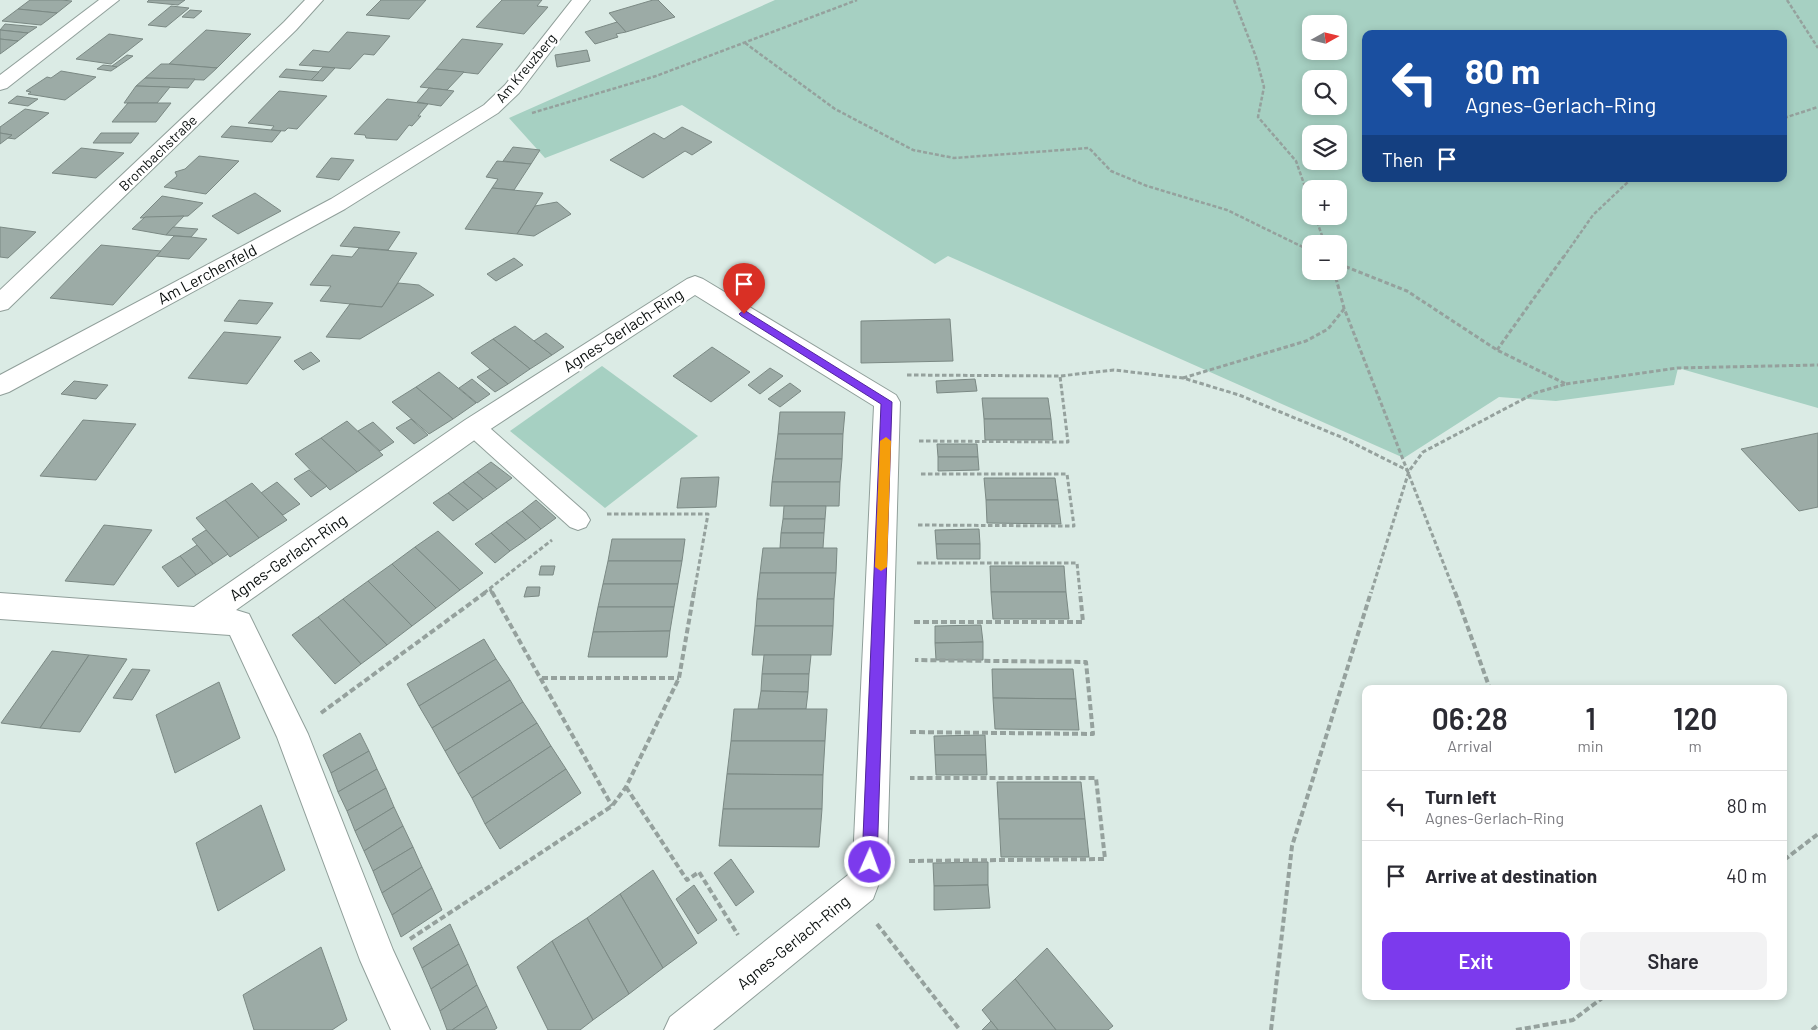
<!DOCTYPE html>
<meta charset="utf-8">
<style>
body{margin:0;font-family:Barlow,sans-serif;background:#f2f2f3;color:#2b2b33;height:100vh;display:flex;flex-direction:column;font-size:19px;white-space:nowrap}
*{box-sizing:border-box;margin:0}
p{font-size:16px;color:#7c7c81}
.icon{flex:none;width:28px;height:28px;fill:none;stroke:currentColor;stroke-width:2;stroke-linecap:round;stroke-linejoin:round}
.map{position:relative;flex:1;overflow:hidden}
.details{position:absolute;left:1362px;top:685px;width:425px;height:315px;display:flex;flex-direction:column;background:#fff;border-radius:10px;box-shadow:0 2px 8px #0003}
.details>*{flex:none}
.top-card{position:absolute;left:1362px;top:30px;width:425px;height:152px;border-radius:10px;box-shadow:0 2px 8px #0003;background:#1a4fa0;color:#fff;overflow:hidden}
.needle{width:32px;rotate:82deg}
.controls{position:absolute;left:1302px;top:15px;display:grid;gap:10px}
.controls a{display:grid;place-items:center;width:45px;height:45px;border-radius:10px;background:#fff;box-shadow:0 2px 8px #0003;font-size:25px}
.pin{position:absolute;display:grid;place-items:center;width:42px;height:42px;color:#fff;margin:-51px -21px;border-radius:50% 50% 50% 0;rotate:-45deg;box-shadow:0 0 5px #0007}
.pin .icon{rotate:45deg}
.me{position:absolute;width:55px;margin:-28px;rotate:2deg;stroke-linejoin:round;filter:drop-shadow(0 0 4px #0008)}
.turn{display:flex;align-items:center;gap:18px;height:105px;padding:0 20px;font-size:22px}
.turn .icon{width:65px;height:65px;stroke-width:2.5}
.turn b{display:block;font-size:35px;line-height:42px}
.then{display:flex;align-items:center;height:48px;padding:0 20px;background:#0003;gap:10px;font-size:19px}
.eta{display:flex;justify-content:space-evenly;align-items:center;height:85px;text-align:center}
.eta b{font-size:30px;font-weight:600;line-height:35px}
.cta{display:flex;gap:10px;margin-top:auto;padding:10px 20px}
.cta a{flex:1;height:58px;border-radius:10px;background:#7c3aed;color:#fff;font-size:20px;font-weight:600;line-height:58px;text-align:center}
.cta a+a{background:#f2f2f3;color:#2b2b33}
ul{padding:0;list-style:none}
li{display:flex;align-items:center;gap:15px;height:70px;padding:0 20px;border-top:1px solid #e1e1e2}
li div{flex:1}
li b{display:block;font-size:19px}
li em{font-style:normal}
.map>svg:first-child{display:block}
</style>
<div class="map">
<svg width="1818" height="1030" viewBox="0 0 1818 1030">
<rect width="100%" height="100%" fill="#dbebe5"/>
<g fill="#a6d0c2" fill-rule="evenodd">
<path d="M775,0H1818V408L1678,368L1674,385L1556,401L1499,397L1404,458L948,256L935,264L682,105L545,158L509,118ZM1311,24H1339V51H1311ZM1366,34H1784V179H1366ZM1311,79H1339V106H1311ZM1311,134H1339V161H1311ZM1311,189H1339V216H1311ZM1311,244H1339V271H1311Z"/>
<polygon points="602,366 698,436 605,508 510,431"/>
</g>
<g fill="#9caba6" stroke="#7b8984">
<polygon points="30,0 61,0 72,1 57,13 18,9"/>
<polygon points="149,0 185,0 178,5 147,2"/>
<polygon points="381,0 426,0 409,19 366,15"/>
<polygon points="502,0 542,0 537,6 548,7 524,34 476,27"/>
<polygon points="653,0 658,0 675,17 626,32 609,13"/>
<polygon points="171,6 189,8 166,27 148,25"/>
<polygon points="18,9 57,13 41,25 2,21"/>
<polygon points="190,10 202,11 194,18 182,17"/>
<polygon points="617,22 626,32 616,34 618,37 595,44 585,32"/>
<polygon points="5,24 37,27 28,33 0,30"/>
<polygon points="0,30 28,33 18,41 0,39"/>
<polygon points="206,30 251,34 217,68 169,64"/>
<polygon points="347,32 390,36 374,55 364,54 350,69 299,65 313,50 329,52"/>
<polygon points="109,34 143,39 111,64 76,59"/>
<polygon points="0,39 18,41 0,54"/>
<polygon points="462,39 503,44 478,74 436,69"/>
<polygon points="587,50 590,61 557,67 555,55"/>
<polygon points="127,55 133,56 117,67 112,66"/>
<polygon points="161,64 169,64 217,68 204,80 145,78"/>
<polygon points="103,65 112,66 117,67 111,71 97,69"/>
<polygon points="323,67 335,68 323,81 311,80"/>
<polygon points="286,69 319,72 311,80 279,77"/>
<polygon points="436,69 464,72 447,90 420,87"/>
<polygon points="61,71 96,77 65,100 28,94 31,92 26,91 47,77 51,78"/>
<polygon points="145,78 195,79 188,88 136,86"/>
<polygon points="136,86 170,87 157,103 124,103"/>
<polygon points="429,88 447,90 454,91 441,106 417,102"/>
<polygon points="279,91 327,96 297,129 288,128 285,131 271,130 274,126 248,123"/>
<polygon points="17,96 38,99 28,106 8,103"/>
<polygon points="387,99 428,104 418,116 421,116 412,126 409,125 397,140 366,138 365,135 354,134"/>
<polygon points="128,103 171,103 156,122 112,122"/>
<polygon points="25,109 49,113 15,139 8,138 12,135 0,133 0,127"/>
<polygon points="231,126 281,131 272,142 221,137"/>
<polygon points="682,127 712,142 692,155 685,151 643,178 610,160 654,133 664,139"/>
<polygon points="0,133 12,135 0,144"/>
<polygon points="101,133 139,133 131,143 93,143"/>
<polygon points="513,147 540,150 531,164 503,161"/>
<polygon points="81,148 124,153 96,178 52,173"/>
<polygon points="199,156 239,161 206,194 164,187 177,176 175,172 185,169"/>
<polygon points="331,158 354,160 339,180 316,177"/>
<polygon points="497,161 531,164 514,190 492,188 498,179 486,177"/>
<polygon points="492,188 543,193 517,234 465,229"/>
<polygon points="255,193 281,211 238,234 212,216"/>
<polygon points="162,196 203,203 188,216 140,218"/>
<polygon points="557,202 571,214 534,236 517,234 535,206"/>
<polygon points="184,216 166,235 132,229 145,217"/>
<polygon points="0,227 36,232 8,258 0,257"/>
<polygon points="173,227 198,229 191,237 166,235"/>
<polygon points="354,227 400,232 388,250 340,246"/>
<polygon points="174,236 191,237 207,239 189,259 156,256"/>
<polygon points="101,245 161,251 113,305 50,298"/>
<polygon points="359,248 417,253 382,307 320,301 331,286 310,285 332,255 352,257"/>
<polygon points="514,258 523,265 496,281 487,274"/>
<polygon points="398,283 419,285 434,295 360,339 326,337 350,304 382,307"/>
<polygon points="239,300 273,303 257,324 224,321"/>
<polygon points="950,319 953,361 861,363 861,321"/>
<polygon points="515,326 534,341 552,355 530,369 493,339"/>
<polygon points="224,332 281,337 247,384 188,378"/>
<polygon points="546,333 564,347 552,355 534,341"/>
<polygon points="493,339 530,369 508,384 471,353"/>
<polygon points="712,347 750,372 711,402 673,376"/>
<polygon points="311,352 320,361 303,370 294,361"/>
<polygon points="770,368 783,376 760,394 748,385"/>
<polygon points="490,369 508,384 495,392 477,377"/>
<polygon points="439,372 476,403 453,419 416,387"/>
<polygon points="472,379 490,394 477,403 459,388"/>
<polygon points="975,379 977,391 937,393 936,381"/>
<polygon points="74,381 108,385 96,399 61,394"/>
<polygon points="790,383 801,391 780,407 768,399"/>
<polygon points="416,387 453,419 429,434 392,402"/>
<polygon points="982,398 1048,398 1051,419 984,419"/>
<polygon points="780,412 845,412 843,434 778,434"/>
<polygon points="411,419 428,435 414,444 396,428"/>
<polygon points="984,419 1051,419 1053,440 985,440"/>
<polygon points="83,420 136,424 96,480 40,476"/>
<polygon points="347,421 383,455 357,472 321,438"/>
<polygon points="373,422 394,442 380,451 358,431"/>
<polygon points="1818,433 1818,507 1799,511 1741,449"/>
<polygon points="778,434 843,434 842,459 775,459"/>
<polygon points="321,438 357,472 330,490 295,454"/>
<polygon points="937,444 977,444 978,457 938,457"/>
<polygon points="938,457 978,457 979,470 938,471"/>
<polygon points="775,459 842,459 840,482 772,482"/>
<polygon points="491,462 512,478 497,489 477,472"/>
<polygon points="309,470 327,486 311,497 294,479"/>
<polygon points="477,472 497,489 483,499 463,482"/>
<polygon points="719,477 716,507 677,508 681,478"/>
<polygon points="984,478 1055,478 1058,500 986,500"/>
<polygon points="277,482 300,504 283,515 261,493"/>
<polygon points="463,482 483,499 468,510 448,493"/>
<polygon points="772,482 840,482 839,506 770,506"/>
<polygon points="252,483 287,520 259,538 225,500"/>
<polygon points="448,493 468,510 453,521 433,503"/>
<polygon points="225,500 259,538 230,557 196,518"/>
<polygon points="536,500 556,518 541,529 522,511"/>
<polygon points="986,500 1058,500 1061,524 987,523"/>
<polygon points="784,506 826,506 825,519 783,519"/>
<polygon points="522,511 541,529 526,540 506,522"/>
<polygon points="783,519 825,519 824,533 781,533"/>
<polygon points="506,522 526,540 510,551 491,533"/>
<polygon points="104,525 152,530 114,585 65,581"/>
<polygon points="979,529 980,544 936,544 935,530"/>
<polygon points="206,530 228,554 213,564 192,539"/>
<polygon points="438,531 483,573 460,590 415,547"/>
<polygon points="491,533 510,551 495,563 475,544"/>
<polygon points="781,533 824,533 823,548 780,548"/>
<polygon points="612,539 685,539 682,561 608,561"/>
<polygon points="936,544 980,544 980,559 937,559"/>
<polygon points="197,545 213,564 196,575 180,556"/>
<polygon points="415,547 460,590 436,608 392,564"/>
<polygon points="763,548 837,548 836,573 760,573"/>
<polygon points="180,556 196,575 178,587 162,567"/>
<polygon points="608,561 682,561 678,584 603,584"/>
<polygon points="392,564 436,608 412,626 368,581"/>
<polygon points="541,566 555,566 553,575 539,575"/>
<polygon points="990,566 1064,566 1066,592 991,592"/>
<polygon points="760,573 836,573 834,599 757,599"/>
<polygon points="368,581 412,626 387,645 343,599"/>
<polygon points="603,584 678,584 674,607 598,607"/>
<polygon points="527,587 540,587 539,596 524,597"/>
<polygon points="991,592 1066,592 1069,619 993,619"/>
<polygon points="343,599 387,645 361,664 318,617"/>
<polygon points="757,599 834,599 833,626 755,626"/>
<polygon points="598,607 674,607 670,631 593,632"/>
<polygon points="318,617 361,664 335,684 292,635"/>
<polygon points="981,625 983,642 935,643 935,626"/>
<polygon points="755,626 833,626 831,655 752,655"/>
<polygon points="670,631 667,657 588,657 593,632"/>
<polygon points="484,639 496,659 419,706 407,684"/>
<polygon points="983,642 983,660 936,660 935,643"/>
<polygon points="52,651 89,655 40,728 1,723"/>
<polygon points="89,655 127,659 80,732 40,728"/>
<polygon points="764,655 811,655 809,674 762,674"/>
<polygon points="496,659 510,680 432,728 419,706"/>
<polygon points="132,669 150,670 132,700 113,698"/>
<polygon points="992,669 1073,669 1076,699 993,698"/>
<polygon points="762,674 809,674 808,692 761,691"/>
<polygon points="510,680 523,702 445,751 432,728"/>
<polygon points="219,682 240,738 175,773 156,715"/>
<polygon points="761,691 808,692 806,709 758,709"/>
<polygon points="993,698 1076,699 1079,730 995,729"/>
<polygon points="523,702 537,723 458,774 445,751"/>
<polygon points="734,709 827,709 825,741 731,741"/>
<polygon points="537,723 551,746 472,798 458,774"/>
<polygon points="360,733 369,751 331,773 323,755"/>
<polygon points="985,735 986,755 935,755 934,736"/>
<polygon points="731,741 825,741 823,775 727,774"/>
<polygon points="551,746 566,769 485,824 472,798"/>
<polygon points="369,751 377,769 338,792 331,773"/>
<polygon points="935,755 986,755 987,775 936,775"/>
<polygon points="377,769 386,788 347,811 338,792"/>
<polygon points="566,769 581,793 500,849 485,824"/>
<polygon points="727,774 823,775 822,809 723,809"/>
<polygon points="997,782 1081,782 1085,819 999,819"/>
<polygon points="386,788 394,807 355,831 347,811"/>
<polygon points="261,805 285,870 218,911 196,843"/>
<polygon points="394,807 403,826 364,851 355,831"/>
<polygon points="723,809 822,809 819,847 719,846"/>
<polygon points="999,819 1085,819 1089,857 1001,857"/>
<polygon points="403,826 413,847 373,871 364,851"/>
<polygon points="413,847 422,867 382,893 373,871"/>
<polygon points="731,859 754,892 736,906 714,873"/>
<polygon points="988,862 988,885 934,886 933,863"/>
<polygon points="422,867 432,888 392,915 382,893"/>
<polygon points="653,870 697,943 663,968 620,894"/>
<polygon points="694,885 717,920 698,934 676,899"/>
<polygon points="988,885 990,908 934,910 934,886"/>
<polygon points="432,888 442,910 401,937 392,915"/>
<polygon points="620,894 663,968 629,994 587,918"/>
<polygon points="587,918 629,994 593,1020 552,941"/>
<polygon points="450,924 459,944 422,968 413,948"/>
<polygon points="552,941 593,1020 580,1030 548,1030 517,967"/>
<polygon points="459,944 468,964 431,989 422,968"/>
<polygon points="321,947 347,1020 332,1030 254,1030 243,995"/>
<polygon points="1047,948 1113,1026 1108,1030 1056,1030 1015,979"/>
<polygon points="468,964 477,985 440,1011 431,989"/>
<polygon points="1015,979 1056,1030 998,1030 982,1010"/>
<polygon points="477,985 487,1006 452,1030 447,1030 440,1011"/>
<polygon points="487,1006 497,1028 494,1030 452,1030"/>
<polygon points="991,1021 998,1030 982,1030"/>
</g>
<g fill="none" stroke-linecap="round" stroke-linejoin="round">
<g stroke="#909f9a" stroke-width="2">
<polygon id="service" points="474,419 482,421 586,513 590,520 586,527 578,530 570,527 466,433 463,427 466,421"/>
</g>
<g stroke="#909f9a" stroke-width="2">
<g id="minor">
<polygon points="99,0 119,0 7,88 0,90 0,75"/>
<polygon points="305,0 323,0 296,30 8,309 0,311 0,290 284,22"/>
<polygon points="572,0 590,0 519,93 498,113 345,209 9,392 0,395 0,375 331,199 484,105 505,85"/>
<polygon points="695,276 703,279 896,395 900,402 887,862 873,899 713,1030 664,1030 670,1017 848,875 853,862 874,406 695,295 483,434 236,610 249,614 308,734 393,950 430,1030 391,1030 360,960 277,737 230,635 0,619 0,593 194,607 465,420 687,279"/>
</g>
</g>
<g stroke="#95a19d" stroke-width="2.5" stroke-dasharray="4 2" stroke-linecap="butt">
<polyline points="1234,0 1256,57 1264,87 1258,117 1296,161 1311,204"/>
<polyline points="1787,0 1818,48"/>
<polyline points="745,43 835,109 913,150 954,158 1089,148 1111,171 1147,186 1227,210 1311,251"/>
<polyline points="532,113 656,76 857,0"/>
<polyline points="1784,118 1818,107"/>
<polyline points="1315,216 1325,244"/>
<polyline points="1563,258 1593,215 1631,179"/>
</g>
<g stroke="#95a19d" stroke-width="3" stroke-dasharray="4.5 2.5" stroke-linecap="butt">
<polyline points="1339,264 1407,291 1497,350 1566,384 1535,393 1423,452 1409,471 1371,593"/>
<polyline points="1334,271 1344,308 1455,593"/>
<polyline points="1497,350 1564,256"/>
<polyline points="907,375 1060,376 1114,370 1183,378 1239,395 1341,437 1409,471"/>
<polyline points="1183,378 1306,341 1328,329 1344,309"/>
<polyline points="1566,384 1677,368 1818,365"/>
<polyline points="919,441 1068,442 1060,376"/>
<polyline points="607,514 708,514 694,593"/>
<polyline points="918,525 1074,526 1067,474 919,474"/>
<polyline points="917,563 1077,563 1080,593"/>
<polyline points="490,589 492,593"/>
<polyline points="484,593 552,540"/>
</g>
<g stroke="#95a19d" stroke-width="4" stroke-dasharray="6 3" stroke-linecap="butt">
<polyline points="492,592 612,806"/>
<polyline points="1455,592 1490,689"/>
<polyline points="914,622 1083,622 1080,592"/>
<polyline points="542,678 679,678"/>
<polyline points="321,713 486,592"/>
<polyline points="910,732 1093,734 1086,662 915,660"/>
<polyline points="626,787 687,880 699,872 738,935"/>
<polyline points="1784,860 1818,834"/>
<polyline points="909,861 1105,859 1096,778 910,778"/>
<polyline points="877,924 960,1030"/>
<polyline points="410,939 612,806 626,787 679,678 694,592"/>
<polyline points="1271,1030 1292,846 1371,592"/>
<polyline points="1516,1030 1573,1020 1605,996"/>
<polyline points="1812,1030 1818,1025"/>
</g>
<use href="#service" fill="#fff" fill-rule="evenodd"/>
<use href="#minor" fill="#fff" fill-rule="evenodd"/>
</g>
<polygon fill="#7c3aed" stroke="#51269a" points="744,310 892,402 877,862 875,867 870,869 864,867 862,862 881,404 741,316 739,314"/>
<polygon fill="#f59e0b" points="886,437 891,441 887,567 881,571 875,567 880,441"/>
<g text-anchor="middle" stroke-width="5" stroke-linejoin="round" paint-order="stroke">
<g font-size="14" fill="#0a0f0e" stroke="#fff">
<text transform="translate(526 68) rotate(-50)" y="5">Am Kreuzberg</text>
<text transform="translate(158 153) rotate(-44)" y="5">Brombachstraße</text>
</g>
<g font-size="16" fill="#0a0f0e" stroke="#fff">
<text transform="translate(207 274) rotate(-28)" y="6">Am Lerchenfeld</text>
<text transform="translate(623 330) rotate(-33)" y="6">Agnes-Gerlach-Ring</text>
<text transform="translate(288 557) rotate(-35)" y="6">Agnes-Gerlach-Ring</text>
<text transform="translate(793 942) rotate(-39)" y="6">Agnes-Gerlach-Ring</text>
</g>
</g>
</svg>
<div class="controls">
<a><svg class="needle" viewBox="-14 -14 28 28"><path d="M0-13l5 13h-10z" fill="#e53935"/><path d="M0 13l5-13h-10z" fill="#7c7c81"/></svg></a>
<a><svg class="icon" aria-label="search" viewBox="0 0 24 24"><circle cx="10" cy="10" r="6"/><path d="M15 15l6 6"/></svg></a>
<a><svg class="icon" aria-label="layers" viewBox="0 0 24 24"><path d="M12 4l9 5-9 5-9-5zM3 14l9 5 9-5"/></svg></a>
<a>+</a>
<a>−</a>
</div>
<div class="pin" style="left:744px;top:314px;background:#d93025"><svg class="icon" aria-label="arrive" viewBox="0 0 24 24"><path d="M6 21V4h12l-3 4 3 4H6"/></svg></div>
<svg class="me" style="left:870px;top:862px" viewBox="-20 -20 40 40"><circle r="17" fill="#7c3aed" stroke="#fff" stroke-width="3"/><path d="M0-11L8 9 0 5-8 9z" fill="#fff"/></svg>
<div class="top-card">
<div class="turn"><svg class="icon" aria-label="left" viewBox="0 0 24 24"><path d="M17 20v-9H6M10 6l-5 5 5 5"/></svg><div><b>80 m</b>Agnes-Gerlach-Ring</div></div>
<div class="then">Then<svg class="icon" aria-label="arrive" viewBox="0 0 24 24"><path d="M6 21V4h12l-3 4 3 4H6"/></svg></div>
</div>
<section class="details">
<div class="eta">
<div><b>06:28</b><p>Arrival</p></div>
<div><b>1</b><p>min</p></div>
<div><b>120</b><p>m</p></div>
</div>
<ul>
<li><svg class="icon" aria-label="left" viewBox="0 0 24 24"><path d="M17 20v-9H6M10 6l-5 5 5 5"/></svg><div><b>Turn left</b><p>Agnes-Gerlach-Ring</p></div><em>80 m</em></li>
<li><svg class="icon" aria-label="arrive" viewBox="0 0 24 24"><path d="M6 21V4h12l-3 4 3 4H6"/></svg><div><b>Arrive at destination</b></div><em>40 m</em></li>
</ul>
<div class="cta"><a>Exit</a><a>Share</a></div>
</section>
</div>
